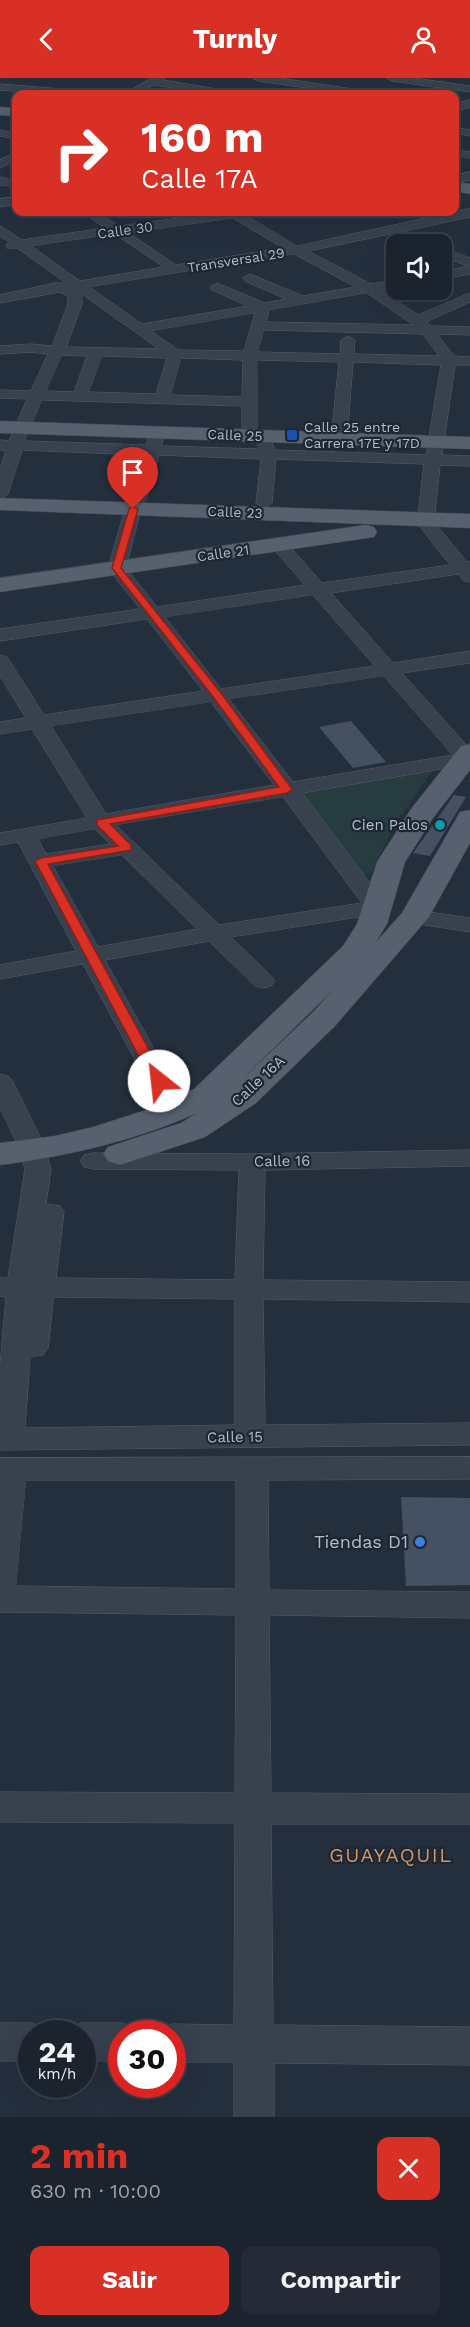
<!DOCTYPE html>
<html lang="es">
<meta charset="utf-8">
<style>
body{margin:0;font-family:"Work Sans",sans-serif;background:#242b36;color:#f1f3f6;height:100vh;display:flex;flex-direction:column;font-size:22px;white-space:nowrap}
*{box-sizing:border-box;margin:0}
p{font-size:20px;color:#a0a4aa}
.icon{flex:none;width:33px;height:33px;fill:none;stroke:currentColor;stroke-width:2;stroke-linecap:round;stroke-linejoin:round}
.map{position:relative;height:2039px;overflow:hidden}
.side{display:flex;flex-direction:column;background:#1b232e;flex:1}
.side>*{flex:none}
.top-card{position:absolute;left:12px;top:12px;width:447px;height:126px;border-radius:12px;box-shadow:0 6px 24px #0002,0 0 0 2px #39404a;background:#d93025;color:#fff;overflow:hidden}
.fabs{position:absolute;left:386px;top:156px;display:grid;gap:12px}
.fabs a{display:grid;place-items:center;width:66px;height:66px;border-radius:12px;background:#1b232e;box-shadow:0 6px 24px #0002,0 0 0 2px #39404a;font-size:30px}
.speed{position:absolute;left:18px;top:1942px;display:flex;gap:12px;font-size:30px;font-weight:700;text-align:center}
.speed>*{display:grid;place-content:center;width:78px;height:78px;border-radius:50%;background:#1b232e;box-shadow:0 6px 24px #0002,0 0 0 2px #39404a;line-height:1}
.speed small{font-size:15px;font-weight:400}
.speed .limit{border:9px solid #d22;background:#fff;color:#111}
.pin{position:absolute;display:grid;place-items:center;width:51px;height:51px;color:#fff;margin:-62px -26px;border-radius:50% 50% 50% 0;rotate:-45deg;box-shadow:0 0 6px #0007}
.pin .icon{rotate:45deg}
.me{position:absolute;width:66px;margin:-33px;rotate:331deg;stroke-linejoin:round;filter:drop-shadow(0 0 4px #0008)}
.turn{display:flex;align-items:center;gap:21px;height:126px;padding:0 30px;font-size:27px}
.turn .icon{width:78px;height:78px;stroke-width:2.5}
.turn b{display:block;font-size:42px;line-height:51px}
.round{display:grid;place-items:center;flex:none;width:63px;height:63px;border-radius:12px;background:#242b36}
.head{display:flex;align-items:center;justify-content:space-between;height:102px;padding:0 30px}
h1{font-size:36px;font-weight:700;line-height:45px;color:#d93025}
.cta{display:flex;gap:12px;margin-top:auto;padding:12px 30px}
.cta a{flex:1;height:69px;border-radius:12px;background:#d93025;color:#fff;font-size:24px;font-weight:700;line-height:69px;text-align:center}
.cta a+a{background:#242b36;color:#f1f3f6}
header{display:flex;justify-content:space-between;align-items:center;height:78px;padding:0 30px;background:#d93025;color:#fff;font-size:27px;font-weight:700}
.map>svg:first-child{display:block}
</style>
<header><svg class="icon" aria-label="back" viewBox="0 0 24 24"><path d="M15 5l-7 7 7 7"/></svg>Turnly<svg class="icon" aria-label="person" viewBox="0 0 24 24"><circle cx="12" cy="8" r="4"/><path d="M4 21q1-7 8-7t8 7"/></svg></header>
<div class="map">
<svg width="470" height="2039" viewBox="0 0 470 2039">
<rect width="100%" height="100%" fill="#242f3e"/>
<polygon fill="#263c3f" points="433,692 395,746 371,795 359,798 294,714"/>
<g fill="#455162">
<polygon points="351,643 386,684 353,690 319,649"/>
<polygon points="454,717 466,719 430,778 413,775"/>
<polygon points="401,1419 470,1420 470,1507 406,1508"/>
</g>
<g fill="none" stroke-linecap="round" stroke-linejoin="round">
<g stroke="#565f6c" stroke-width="1">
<g id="minor">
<polygon points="152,0 165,0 163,2 229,13 234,16 212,16 154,7 136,16 124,16"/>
<polygon points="253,0 279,0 366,13 371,16 348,16 258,3"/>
<polygon points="387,0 414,0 470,8 470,14 392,3"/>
<polygon points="0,6 87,13 92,16 54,16 0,12"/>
<polygon points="470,22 470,29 454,34 454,27"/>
<polygon points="454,49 470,52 470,58 454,55"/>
<polygon points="0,52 16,55 16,61 0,58"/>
<polygon points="454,71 470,74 470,80 454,77"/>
<polygon points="16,75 16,82 0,90 0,82"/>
<polygon points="470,94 470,102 454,105 454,98"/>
<polygon points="0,99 16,103 16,109 0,107"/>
<polygon points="16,119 16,126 0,129 0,121"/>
<path d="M470,131V139L404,153L430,163L432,166H416L390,156L308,173L371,206L396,202V210L381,213L418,237L470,215V224L426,244L431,248L470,249V257L437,256L454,278L470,279V287H455L442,377L470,378V388L440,387L434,444L467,484H470V504L464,503L458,496L331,515L393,585L470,573V585L402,595L470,671V686L302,715L388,829L385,834L377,836L231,859L271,898L275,903L271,908L263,910L255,908L209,863L105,882L188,1033L184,1039L175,1041L166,1039L83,886L0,901V887L76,873L18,764L0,767V755L87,740L32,651L0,656V644L26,640L0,598V577L7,579L44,637L203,613L147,541L0,563V551L140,531L108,490L125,431L133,426L141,431L126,490L157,529L305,507L270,467L273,463H285L322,505L450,487L417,445L424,386L276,381L272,425L264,430L256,425L261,381L159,377L146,422L138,427L130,422L143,377L22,372L8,416L0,421V391L6,372H0V362L9,363L27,321L0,320V312L31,313L48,276L31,274L0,276V268L31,266L52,268L68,226V218L60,214L0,225V217L55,205H66L17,170H7L6,167L9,164L0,158V148L22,162L105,150L83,134H97L119,148L226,134H256L254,137L247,138L296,168ZM233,140L283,170L176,187L129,155ZM115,156L164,189L80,203L31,168ZM294,176L356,209L303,218L250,196L243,200L245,203L286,221L265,225L217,205L210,209L212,212L248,228L142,246L89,209ZM367,215L414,247L266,244L269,232ZM82,216L159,271L66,269L82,226ZM255,235L244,273L178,272L151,253ZM264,252L423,256L439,278L354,276L355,262L348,258L341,262L340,276L258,274ZM62,277L87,278L74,314L46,313ZM102,278L167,280L156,316L89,314ZM181,280L243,282L242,319L171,317ZM257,282L339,284L331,361L339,366L347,361L353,284L441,287L426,377L275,372L269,357H258ZM42,322L242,328V358L250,363L256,361L259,371L161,368L165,356L157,351L151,353L146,367L25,363ZM313,517L375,588L221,611L165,539ZM384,598L453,677L293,704L229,621ZM211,624L274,707L106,736L51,648ZM283,719L362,825L219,847L116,747ZM95,751L110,766L46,776L38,761ZM122,777L197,851L98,869L53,788Z"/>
<polygon points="441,169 470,180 470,196 441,202 441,194 468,188 441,178"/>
<polygon points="414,832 470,840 470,854 406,844 403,839 406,834"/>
<path d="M0,996L9,999L13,1004L43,1065L51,1091L46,1126L60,1128L64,1134L56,1200L235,1202L239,1092L93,1091L84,1089L80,1083L84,1077L93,1075L252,1076L470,1072V1088L265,1092L263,1202L470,1204V1224L263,1221L265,1347L470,1345V1367L0,1372V1288L6,1219L0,1218V1200H8L25,1091L17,1065L0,1030ZM54,1219L235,1221V1347L25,1350L30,1279L43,1277L48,1270Z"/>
<path d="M470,1379V1401L268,1402L269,1512L470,1514V1540L269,1537L271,1715L470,1716V1746H271L273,1947L470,1949V1987L274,1985V2039H234V1984H172V1956H156L158,1952L172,1946L234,1947L235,1745L0,1744V1714L235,1715L236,1537L0,1534V1380ZM26,1402H236V1511L16,1508Z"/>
<polygon points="0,1945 32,1945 46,1951 48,1956 32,1956 32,1983 0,1983"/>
<polygon points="82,1945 122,1945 136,1951 138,1956 122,1956 122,1983 82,1983 82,1956 66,1956 68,1951"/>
</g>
</g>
<g stroke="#414a57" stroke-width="1">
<g id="major">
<polygon points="0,29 16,30 16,38 0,37"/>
<polygon points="454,103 470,106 470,116 454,113"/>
<polygon points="0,343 470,359 470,371 0,355"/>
<polygon points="0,420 470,436 470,450 0,432"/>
<polygon points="366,447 374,449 377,454 374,459 0,514 0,500"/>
<path d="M470,666V692L433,740L405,784L387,846L375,865L402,835L460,734L470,732V765L429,839L335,948L256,1025L205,1059L120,1087L108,1083L103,1076L108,1069L181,1045L197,1035C134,1063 68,1078 0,1087V1065L55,1058L93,1049L143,1033L194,1011L343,868L357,846L377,784L411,731L461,668ZM335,910L313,934L231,1012Z"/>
</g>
</g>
<use href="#minor" fill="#38414e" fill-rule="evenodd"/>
<use href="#major" fill="#56606e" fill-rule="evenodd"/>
</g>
<polygon fill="#d93025" stroke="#8d1f18" stroke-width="1.5" points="133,428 138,431 121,490 221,615 292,711 287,715 110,746 131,767 131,772 48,786 166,1003 159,1007 152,1003 35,783 41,780 118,768 97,747 97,742 279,709 214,620 112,490 129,431"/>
<rect fill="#1a4fb4" stroke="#1d2633" stroke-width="2" x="286" y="351" width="12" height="12" rx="3"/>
<circle fill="#0f9aa8" stroke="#1d2633" stroke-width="2" cx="440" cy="747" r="6"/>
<circle fill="#3f7fe0" stroke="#1d2633" stroke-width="2" cx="420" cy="1464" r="6"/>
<g text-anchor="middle" stroke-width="4.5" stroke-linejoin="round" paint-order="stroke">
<g font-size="14" fill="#b4bcc9" stroke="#1d2633">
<text transform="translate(125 152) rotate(-8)" y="5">Calle 30</text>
<text transform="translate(236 182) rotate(-9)" y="5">Transversal 29</text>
<text transform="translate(235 357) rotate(2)" y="5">Calle 25</text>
<text transform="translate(235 434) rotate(2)" y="5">Calle 23</text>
<text transform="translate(223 475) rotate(-8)" y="5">Calle 21</text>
</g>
<g font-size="14" fill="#b4bcc9" stroke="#1d2633" text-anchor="start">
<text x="304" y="354">Calle 25 entre<tspan x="304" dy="16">Carrera 17E y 17D</tspan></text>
</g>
<g font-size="15" fill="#b4bcc9" stroke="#1d2633" text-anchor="end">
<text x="428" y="752">Cien Palos</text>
</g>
<g font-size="15" fill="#b4bcc9" stroke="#1d2633">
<text transform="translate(258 1003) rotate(-43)" y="5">Calle 16A</text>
<text transform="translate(282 1083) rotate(-1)" y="5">Calle 16</text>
<text transform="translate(235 1359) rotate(-1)" y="5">Calle 15</text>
</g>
<g font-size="18" fill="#b4bcc9" stroke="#1d2633" text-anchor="end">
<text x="408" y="1470">Tiendas D1</text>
</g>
<g font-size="20" letter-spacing="1.5" fill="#d59563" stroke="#1d2633">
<text x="391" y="1784">GUAYAQUIL</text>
</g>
</g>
</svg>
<div class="fabs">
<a><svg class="icon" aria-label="sound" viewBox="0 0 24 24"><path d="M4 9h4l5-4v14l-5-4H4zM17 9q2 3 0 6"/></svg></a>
</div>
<div class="speed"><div>24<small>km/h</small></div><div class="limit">30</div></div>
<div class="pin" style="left:133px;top:431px;background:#d93025"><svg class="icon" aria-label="arrive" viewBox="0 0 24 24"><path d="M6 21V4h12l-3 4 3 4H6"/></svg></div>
<svg class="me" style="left:159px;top:1003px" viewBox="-20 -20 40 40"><circle r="19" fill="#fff"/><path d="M0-13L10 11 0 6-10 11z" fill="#d93025"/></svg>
<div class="top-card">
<div class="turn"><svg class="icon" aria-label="right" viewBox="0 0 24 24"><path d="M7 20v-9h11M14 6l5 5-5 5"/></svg><div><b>160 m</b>Calle 17A</div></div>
</div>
</div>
<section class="side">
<div class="head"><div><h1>2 min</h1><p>630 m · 10:00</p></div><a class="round" style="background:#d93025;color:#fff"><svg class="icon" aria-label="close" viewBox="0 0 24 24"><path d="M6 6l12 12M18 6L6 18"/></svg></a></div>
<div class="cta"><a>Salir</a><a>Compartir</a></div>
</section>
